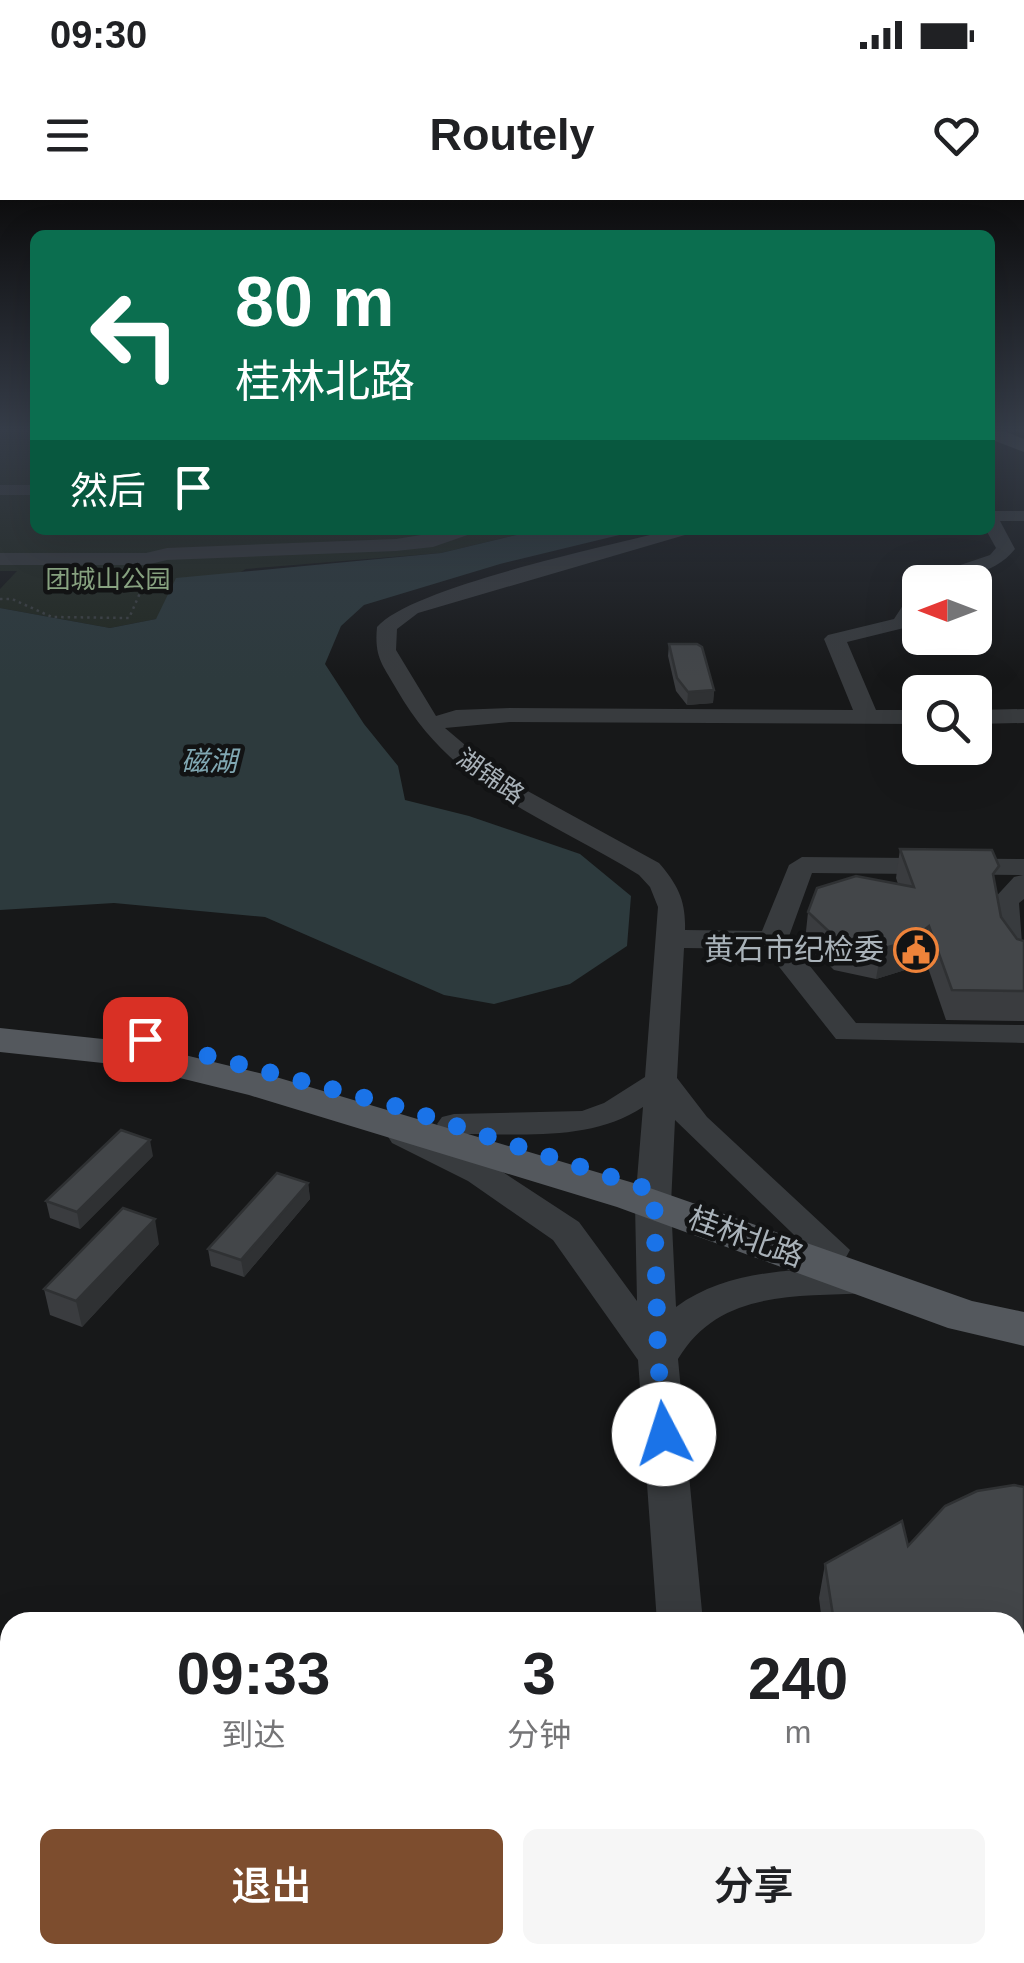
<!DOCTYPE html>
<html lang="zh">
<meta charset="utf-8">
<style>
body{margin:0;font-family:Helvetica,"Noto Sans SC",sans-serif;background:#f6f6f6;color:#202124;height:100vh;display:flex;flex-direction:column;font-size:38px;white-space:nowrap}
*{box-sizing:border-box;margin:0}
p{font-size:32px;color:#757577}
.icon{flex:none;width:55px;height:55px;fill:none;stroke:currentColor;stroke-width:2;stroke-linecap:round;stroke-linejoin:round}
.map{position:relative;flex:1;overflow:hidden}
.sheet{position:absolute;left:0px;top:1412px;width:1025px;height:352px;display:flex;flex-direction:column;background:#fff;border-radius:30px 30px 0 0;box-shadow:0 10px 40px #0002}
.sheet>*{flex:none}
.banner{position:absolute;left:30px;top:30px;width:965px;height:305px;border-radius:15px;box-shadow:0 10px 40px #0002;background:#0b6e4f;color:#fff;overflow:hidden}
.needle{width:65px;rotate:270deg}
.fabs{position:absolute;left:902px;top:365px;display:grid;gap:20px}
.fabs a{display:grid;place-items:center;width:90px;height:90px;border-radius:15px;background:#fff;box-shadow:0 10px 40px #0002;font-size:50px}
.pin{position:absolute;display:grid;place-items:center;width:85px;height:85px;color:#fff;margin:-42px;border-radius:20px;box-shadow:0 5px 15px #0006}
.me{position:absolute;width:110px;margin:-55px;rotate:355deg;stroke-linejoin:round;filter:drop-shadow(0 0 8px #0008)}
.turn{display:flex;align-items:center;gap:35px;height:210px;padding:0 40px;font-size:45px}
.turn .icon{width:130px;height:130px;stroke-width:2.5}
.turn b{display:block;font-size:70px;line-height:85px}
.then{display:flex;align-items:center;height:95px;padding:0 40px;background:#0003;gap:20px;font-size:38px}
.eta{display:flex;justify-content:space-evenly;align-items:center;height:170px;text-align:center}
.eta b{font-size:60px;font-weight:600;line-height:70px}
.button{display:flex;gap:20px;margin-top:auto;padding:20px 40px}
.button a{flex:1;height:115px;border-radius:15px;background:#7d4d2e;color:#fff;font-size:40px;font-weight:600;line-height:115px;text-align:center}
.button a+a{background:#f6f6f6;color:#202124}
.status{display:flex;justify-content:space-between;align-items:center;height:70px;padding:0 50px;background:#fff;direction:ltr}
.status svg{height:28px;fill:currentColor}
header{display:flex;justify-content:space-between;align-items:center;height:130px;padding:0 40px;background:#fff;font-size:45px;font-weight:600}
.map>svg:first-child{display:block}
</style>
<div class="status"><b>09:30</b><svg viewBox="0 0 49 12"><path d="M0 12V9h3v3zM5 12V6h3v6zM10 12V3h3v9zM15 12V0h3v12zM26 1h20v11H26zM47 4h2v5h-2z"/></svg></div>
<header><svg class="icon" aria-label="menu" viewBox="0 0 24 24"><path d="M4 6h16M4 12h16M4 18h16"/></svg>Routely<svg class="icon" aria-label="heart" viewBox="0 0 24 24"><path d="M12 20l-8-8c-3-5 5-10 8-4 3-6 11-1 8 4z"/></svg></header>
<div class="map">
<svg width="1024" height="1763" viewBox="0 0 1024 1763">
<rect width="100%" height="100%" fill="#171819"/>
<polygon fill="#222921" points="0,231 35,231 35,330 537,330 441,353 246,369 156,419 110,428 0,408 0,389 17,371 0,371"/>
<polygon fill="#2d3a3d" points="537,330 640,330 500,364 364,405 341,426 325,464 364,524 398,566 405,600 469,616 580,654 631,696 627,746 570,784 494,804 444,795 265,717 114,703 0,710 0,408 110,428 156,419 176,378 441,353"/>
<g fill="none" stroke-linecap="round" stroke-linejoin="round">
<polyline stroke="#3e4245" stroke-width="2.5" stroke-dasharray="2.5 4" stroke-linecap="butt" points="0,399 12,399 52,417 129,418 148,375"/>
<g fill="#383b3e" fill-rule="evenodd">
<rect x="0" y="285" width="35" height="10"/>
<path d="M990,311H1024V321H1000L1015,349C994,376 951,381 920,383L922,378L990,355L996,348L986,330H990Z"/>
<polygon points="452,330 482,330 433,347 396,351 167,360 146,365 0,365 0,353 146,353 167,348 396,339"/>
<path d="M671,330H702L418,413L397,429L396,450L436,516L456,510L510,508L853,510L824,439L828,435L894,419L913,390L920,388V409L908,427L847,442L876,510H920V524L510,522L445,528L504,578L659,663C678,685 686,701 685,730L762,731L789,665L802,657L1024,659V699L1019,703L1024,770L1014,767L998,744L991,702L1014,677L1023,675L812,673L788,739L856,823L1024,825V843L836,839L765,749L684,748L677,878L707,917L850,1050L845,1059L832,1063L819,1059L675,920L671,1004L676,1107C731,1067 801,1070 866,1067L879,1071L885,1080L879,1089L866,1093C795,1097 719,1090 678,1159L703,1422H657L638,1160L553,1040L468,981L392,943L387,935L392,927L404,924L416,927L492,965L579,1022L637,1101L635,1004L643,907C589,943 516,933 454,934L442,931L437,924L442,917L454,914L582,911L604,903L645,877L658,707L650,687L639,675C547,618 454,590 397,490C383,465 374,458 377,427C411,387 612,345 671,330Z"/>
<polygon points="1024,509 1024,523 975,524 975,510"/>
<rect x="680" y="1755" width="56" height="8"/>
</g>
<g fill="#54585d" fill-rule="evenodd">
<polygon points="990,231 1004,231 1024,239 1024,252 990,239"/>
<polygon points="0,828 131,842 276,877 647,987 972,1101 1024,1112 1024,1146 948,1128 617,1007 249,895 131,866 0,852"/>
</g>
</g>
<g fill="#3a3c3f">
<polygon points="669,444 714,490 713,503 687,505 676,491 668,456"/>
<polygon points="900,649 995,685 1001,717 1017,739 1024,741 1024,821 946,820 924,756 905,770 876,779 834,770 805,741 808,712 898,684 896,678"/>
<polygon points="153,956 80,1029 50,1018 46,1001"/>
<polygon points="308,983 310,999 244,1077 211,1066 208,1049"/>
<polygon points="159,1044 82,1127 50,1115 44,1089"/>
<polygon points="1024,1287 1024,1656 1015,1655 1015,1422 822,1422 819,1398 825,1364 908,1346"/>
<polygon points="800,1755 888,1755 890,1763 801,1763"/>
</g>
<g fill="#2f3133">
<polygon points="714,490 713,503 687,505 688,492"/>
<polygon points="929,726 924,756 905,770 876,779 881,749"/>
<polygon points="150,940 153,956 80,1029 77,1012"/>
<polygon points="308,983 310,999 244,1077 241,1060"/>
<polygon points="155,1019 159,1044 82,1127 76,1101"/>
</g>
<g fill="#434649" stroke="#2f3133" stroke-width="2.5">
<polygon points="669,444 697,444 702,447 714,490 688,492 677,478"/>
<polygon points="900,649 992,650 999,666 993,674 1001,717 1017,739 1024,741 1024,791 952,790 929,726 910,741 881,749 838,740 808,712 817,688 856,676 914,687"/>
<polygon points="121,930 150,940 77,1012 46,1001"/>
<polygon points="277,973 308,983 241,1060 208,1049"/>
<polygon points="123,1008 155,1019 76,1101 44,1089"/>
<polygon points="1014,1285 1024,1287 1024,1622 1015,1622 1015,1422 834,1422 825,1364 902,1321 908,1346 945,1306 977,1291"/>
<polygon points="816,1755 888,1755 890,1763 818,1763"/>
</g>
<linearGradient id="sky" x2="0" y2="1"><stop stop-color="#0d0d0e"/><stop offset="0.48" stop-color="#363d49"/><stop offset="1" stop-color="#363d49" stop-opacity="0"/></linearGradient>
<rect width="1024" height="478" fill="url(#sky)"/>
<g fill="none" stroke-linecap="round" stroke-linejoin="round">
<polyline stroke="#1a73e8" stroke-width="18" stroke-dasharray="0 32.4" points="145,839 395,906 654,991 658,1158 664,1234"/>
</g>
<defs>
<g id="civic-ring" transform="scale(2.25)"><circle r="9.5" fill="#121314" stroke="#ee833a" stroke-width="1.5"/><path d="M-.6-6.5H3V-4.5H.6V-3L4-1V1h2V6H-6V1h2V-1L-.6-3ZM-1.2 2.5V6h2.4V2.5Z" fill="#ee833a"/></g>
</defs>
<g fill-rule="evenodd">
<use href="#civic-ring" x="916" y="750"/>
</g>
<g text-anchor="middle" stroke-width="9" stroke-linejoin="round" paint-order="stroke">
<g font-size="25" fill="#88a381" stroke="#121314">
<text x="108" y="388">团城山公园</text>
</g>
<g font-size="25" fill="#a9b2b9" stroke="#121314">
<text transform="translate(491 576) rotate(35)" y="9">湖锦路</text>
</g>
<g font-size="28" font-style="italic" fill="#81a8b3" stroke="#121314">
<text x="209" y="571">磁湖</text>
</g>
<g font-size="30" fill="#a9b2b9" stroke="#121314" text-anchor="end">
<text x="884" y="760">黄石市纪检委</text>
</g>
<g font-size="30" fill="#a9b2b9" stroke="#121314">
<text transform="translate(746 1037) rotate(20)" y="10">桂林北路</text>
</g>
</g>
</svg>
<div class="fabs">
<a><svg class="needle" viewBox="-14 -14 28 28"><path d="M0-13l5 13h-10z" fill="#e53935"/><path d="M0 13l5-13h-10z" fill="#757577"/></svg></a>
<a><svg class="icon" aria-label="search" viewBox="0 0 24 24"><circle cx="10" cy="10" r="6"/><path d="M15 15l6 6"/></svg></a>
</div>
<div class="pin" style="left:145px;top:839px;background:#d93025"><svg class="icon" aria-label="arrive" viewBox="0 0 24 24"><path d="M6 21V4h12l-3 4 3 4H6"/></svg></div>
<svg class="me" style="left:664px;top:1234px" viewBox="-20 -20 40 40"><circle r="19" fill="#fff"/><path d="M0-13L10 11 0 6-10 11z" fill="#1a73e8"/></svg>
<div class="banner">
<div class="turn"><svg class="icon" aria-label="left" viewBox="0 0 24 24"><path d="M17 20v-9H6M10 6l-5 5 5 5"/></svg><div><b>80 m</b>桂林北路</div></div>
<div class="then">然后<svg class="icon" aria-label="arrive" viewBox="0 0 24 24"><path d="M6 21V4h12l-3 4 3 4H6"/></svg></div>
</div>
<section class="sheet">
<div class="eta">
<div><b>09:33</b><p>到达</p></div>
<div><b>3</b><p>分钟</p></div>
<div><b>240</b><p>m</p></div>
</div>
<div class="button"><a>退出</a><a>分享</a></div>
</section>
</div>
